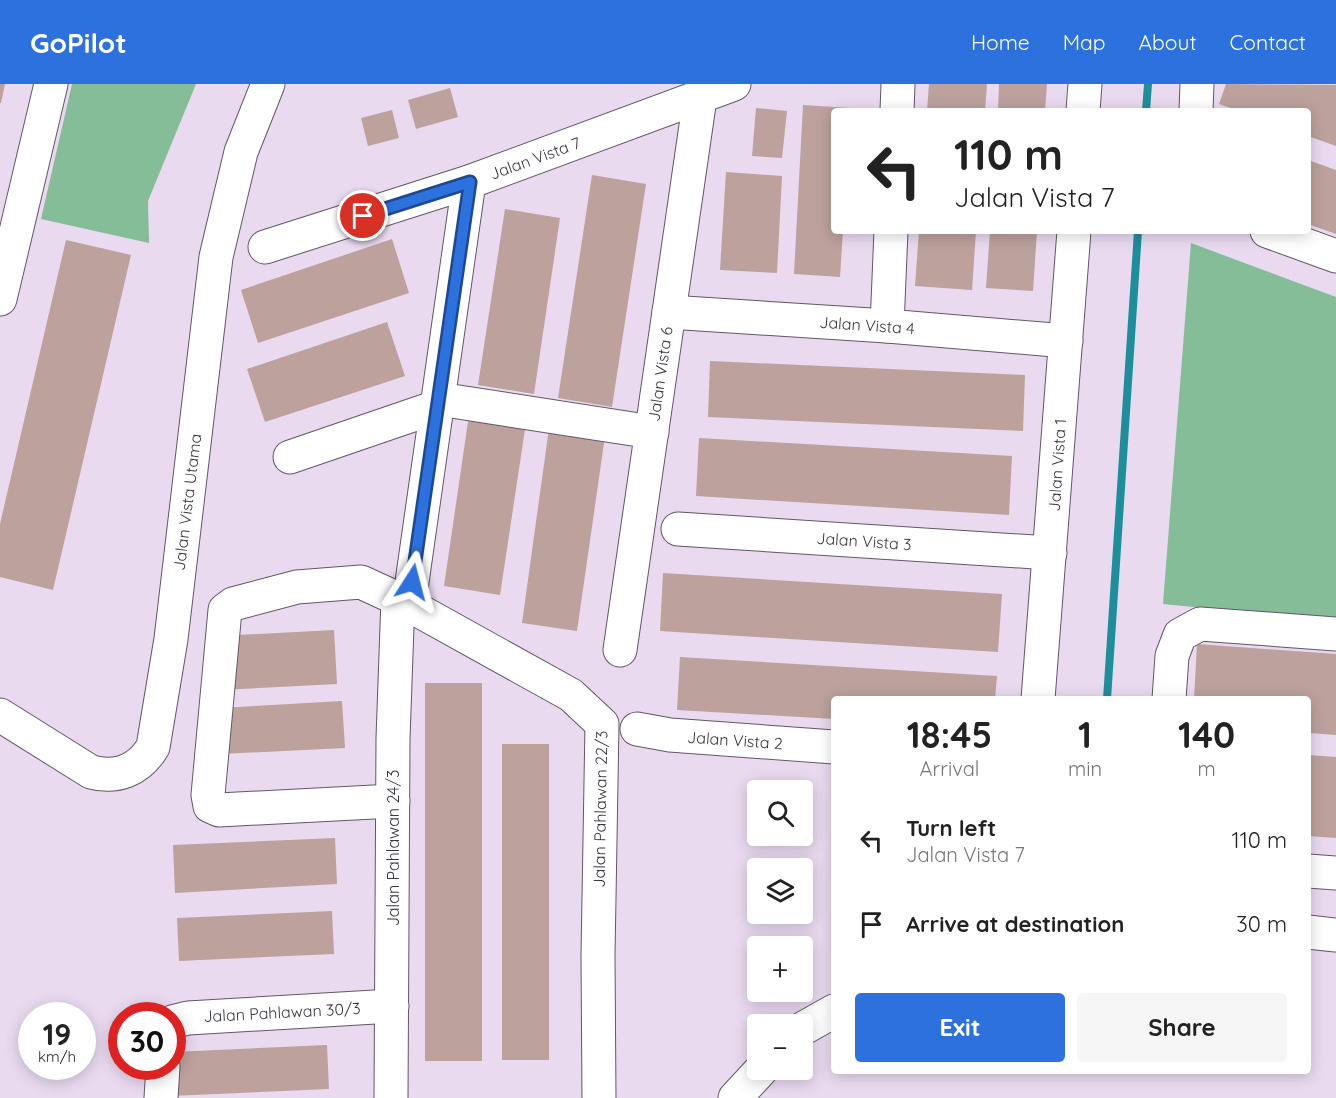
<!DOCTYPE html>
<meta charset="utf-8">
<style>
body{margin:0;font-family:Quicksand,sans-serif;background:#f6f6f6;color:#222;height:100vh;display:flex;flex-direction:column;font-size:22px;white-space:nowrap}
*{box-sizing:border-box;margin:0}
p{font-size:20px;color:#767676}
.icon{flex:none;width:33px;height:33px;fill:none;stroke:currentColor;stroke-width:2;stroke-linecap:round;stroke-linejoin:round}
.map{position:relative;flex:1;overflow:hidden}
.drawer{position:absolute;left:831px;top:612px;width:480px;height:378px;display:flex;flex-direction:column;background:#fff;border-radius:6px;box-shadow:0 3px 15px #0003}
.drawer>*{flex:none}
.top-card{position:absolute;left:831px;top:24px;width:480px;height:126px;border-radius:6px;box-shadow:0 3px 15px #0003;background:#fff;color:#222;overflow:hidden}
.fabs{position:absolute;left:747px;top:696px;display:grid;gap:12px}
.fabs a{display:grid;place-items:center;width:66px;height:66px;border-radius:6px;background:#fff;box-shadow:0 3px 15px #0003;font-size:30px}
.speed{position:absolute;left:18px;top:918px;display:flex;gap:12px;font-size:30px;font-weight:700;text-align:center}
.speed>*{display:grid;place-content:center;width:78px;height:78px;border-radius:50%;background:#fff;box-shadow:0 3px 15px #0003;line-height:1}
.speed small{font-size:15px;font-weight:400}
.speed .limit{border:9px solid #d22;background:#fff;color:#111}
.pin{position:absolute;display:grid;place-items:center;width:51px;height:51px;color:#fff;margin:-26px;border:3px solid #fff;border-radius:50%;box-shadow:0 2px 6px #0007}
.me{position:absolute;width:66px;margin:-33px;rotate:9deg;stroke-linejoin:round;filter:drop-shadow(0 0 4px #0008)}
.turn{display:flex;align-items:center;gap:21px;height:126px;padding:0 24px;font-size:27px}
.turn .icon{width:78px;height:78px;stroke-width:2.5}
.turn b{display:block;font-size:42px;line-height:51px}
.eta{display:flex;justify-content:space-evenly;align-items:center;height:102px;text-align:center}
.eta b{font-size:36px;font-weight:800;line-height:42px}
.cta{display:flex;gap:12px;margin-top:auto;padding:12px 24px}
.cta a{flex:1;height:69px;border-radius:6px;background:#2c71de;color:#fff;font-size:24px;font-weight:800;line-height:69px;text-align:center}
.cta a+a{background:#f6f6f6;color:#222}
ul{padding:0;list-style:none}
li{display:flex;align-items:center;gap:18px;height:84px;padding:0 24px}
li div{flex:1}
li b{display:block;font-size:22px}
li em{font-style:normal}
header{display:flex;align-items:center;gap:36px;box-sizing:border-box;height:84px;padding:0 30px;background:#2c71de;color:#fff}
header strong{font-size:28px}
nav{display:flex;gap:33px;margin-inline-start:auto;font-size:21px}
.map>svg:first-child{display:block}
</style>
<header>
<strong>GoPilot</strong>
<nav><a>Home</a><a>Map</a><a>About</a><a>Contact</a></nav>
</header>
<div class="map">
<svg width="1336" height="1014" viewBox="0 0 1336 1014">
<rect width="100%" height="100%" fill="#e9daf0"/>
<g fill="#84bd97">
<polygon points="72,0 196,0 148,117 149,159 41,135"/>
<polygon points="1191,159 1336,213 1336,537 1163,520"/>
</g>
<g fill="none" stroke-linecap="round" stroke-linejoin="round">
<g stroke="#1d8f9a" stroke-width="8">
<polyline points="1146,27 1148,0"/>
<polyline points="1107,615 1138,147"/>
</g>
</g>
<g fill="#bca19d">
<polygon points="0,0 5,0 1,19 0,19"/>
<polygon points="929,0 987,0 985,27 927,27"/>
<polygon points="999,0 1047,0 1045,27 998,27"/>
<polygon points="1226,0 1336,1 1336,62 1308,52 1308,27 1239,27 1219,20"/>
<polygon points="450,4 458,33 416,45 408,16"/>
<polygon points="803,21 850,24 850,27 834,27 834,147 843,147 840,193 794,190"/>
<polygon points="756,24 787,27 782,74 752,72"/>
<polygon points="392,26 399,54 368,62 361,34"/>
<polygon points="1308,76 1336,86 1336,150 1308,140"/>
<polygon points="726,88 782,92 777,189 720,186"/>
<polygon points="592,91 646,100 612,323 558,314"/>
<polygon points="505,125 560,134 534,310 478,301"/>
<polygon points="919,147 976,147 972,206 915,202"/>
<polygon points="990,147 1037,147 1033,207 986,204"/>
<polygon points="392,155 409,209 258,259 241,206"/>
<polygon points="66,156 131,171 53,506 0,493 0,440"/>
<polygon points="387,238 405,292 265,338 247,285"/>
<polygon points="710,277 1025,291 1023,347 708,333"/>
<polygon points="470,324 527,332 500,511 444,502"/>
<polygon points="550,337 606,345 577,547 522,539"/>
<polygon points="699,354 1012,372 1009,431 696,412"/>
<polygon points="663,489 1002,510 998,568 660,547"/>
<polygon points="334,546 337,600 220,606 218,552"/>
<polygon points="1197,560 1336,570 1336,651 1308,649 1308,615 1194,615"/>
<polygon points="680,573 997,592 995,615 834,615 834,635 677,626"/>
<rect x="425" y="599" width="57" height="378"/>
<polygon points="342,617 345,664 222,670 219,624"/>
<rect x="502" y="660" width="47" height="316"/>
<polygon points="1308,671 1336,673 1336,754 1308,752"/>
<polygon points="335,754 337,800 175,809 173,761"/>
<polygon points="332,827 334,870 179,877 177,834"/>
<polygon points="327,961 329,1005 171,1012 172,968"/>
</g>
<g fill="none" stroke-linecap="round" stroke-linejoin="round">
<g stroke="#635668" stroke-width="35">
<g id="minor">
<polyline points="897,27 898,0"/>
<polyline points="1083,27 1085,0"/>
<polyline points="1196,27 1197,0"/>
<polyline points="1267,147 1336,172"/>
<polyline points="265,163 469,98 734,0"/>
<polyline points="0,215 51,0"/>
<polyline points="669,228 887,242 1066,257"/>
<polyline points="887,242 891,147"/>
<polyline points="439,315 652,348"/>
<polyline points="290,373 439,322"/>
<polyline points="678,445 1050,469"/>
<polyline points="412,498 469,98"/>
<polyline points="620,566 700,14"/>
<polyline points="1038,615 1074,147"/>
<polyline points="1169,615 1172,572 1180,551 1200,540 1336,550"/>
<path d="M0,631L91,688C117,695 139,686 153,663L171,555L216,173L241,68L268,0"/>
<polyline points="637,645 670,651 834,663"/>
<polyline points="393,717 219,726 210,722 208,711 225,526 233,520 297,503 361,498 398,515 571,611 602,640 598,872 599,1014"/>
<polyline points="1308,787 1336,789"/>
<polyline points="1308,848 1336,851"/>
<polyline points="172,938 188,934 392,922"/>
<polyline points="802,945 834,927"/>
<polyline points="161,1014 163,982"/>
<polyline points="391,1014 393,654 398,515"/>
<polyline points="735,1014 761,986"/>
</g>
</g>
<use href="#minor" stroke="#fff" stroke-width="33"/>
</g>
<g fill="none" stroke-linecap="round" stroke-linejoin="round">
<g stroke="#1d4990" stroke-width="15">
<polyline id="route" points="363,132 470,98 412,498"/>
</g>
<use href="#route" stroke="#2c71de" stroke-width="10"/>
</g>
<g text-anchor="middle" stroke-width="5" stroke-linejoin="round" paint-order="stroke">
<g font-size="16" fill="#3b353e" stroke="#fff">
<text transform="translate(535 74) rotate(-20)" y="6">Jalan Vista 7</text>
<text transform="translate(867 241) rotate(4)" y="6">Jalan Vista 4</text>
<text transform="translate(660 290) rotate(-82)" y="6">Jalan Vista 6</text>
<text transform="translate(1057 381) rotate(-86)" y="6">Jalan Vista 1</text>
<text transform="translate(187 418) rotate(-83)" y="6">Jalan Vista Utama</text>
<text transform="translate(864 457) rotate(4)" y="6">Jalan Vista 3</text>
<text transform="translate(735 656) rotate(4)" y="6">Jalan Vista 2</text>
<text transform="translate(600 725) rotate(-89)" y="6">Jalan Pahlawan 22/3</text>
<text transform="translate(393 764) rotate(-90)" y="6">Jalan Pahlawan 24/3</text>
<text transform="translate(282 928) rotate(-3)" y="6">Jalan Pahlawan 30/3</text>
</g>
</g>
</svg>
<div class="fabs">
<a><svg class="icon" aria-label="search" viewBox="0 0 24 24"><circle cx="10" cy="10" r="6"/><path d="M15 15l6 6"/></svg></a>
<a><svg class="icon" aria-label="layers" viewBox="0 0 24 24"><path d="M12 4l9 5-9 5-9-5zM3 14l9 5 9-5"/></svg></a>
<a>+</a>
<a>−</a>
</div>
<div class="speed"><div>19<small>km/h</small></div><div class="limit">30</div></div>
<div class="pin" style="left:363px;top:132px;background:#d93025"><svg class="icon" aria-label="arrive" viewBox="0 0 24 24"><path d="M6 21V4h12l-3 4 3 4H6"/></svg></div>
<svg class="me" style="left:412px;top:498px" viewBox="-20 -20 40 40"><path d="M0-17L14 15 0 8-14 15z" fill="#2c71de" stroke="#fff" stroke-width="4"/></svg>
<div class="top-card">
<div class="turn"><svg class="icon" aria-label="left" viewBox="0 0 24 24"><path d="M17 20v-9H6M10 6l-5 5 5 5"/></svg><div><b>110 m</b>Jalan Vista 7</div></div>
</div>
<section class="drawer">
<div class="eta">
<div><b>18:45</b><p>Arrival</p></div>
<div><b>1</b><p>min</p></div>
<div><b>140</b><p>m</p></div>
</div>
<ul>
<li><svg class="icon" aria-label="left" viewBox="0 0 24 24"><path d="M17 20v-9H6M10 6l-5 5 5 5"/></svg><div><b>Turn left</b><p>Jalan Vista 7</p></div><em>110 m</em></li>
<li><svg class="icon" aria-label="arrive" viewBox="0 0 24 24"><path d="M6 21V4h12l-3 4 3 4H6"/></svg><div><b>Arrive at destination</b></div><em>30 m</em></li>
</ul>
<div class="cta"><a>Exit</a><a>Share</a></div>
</section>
</div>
